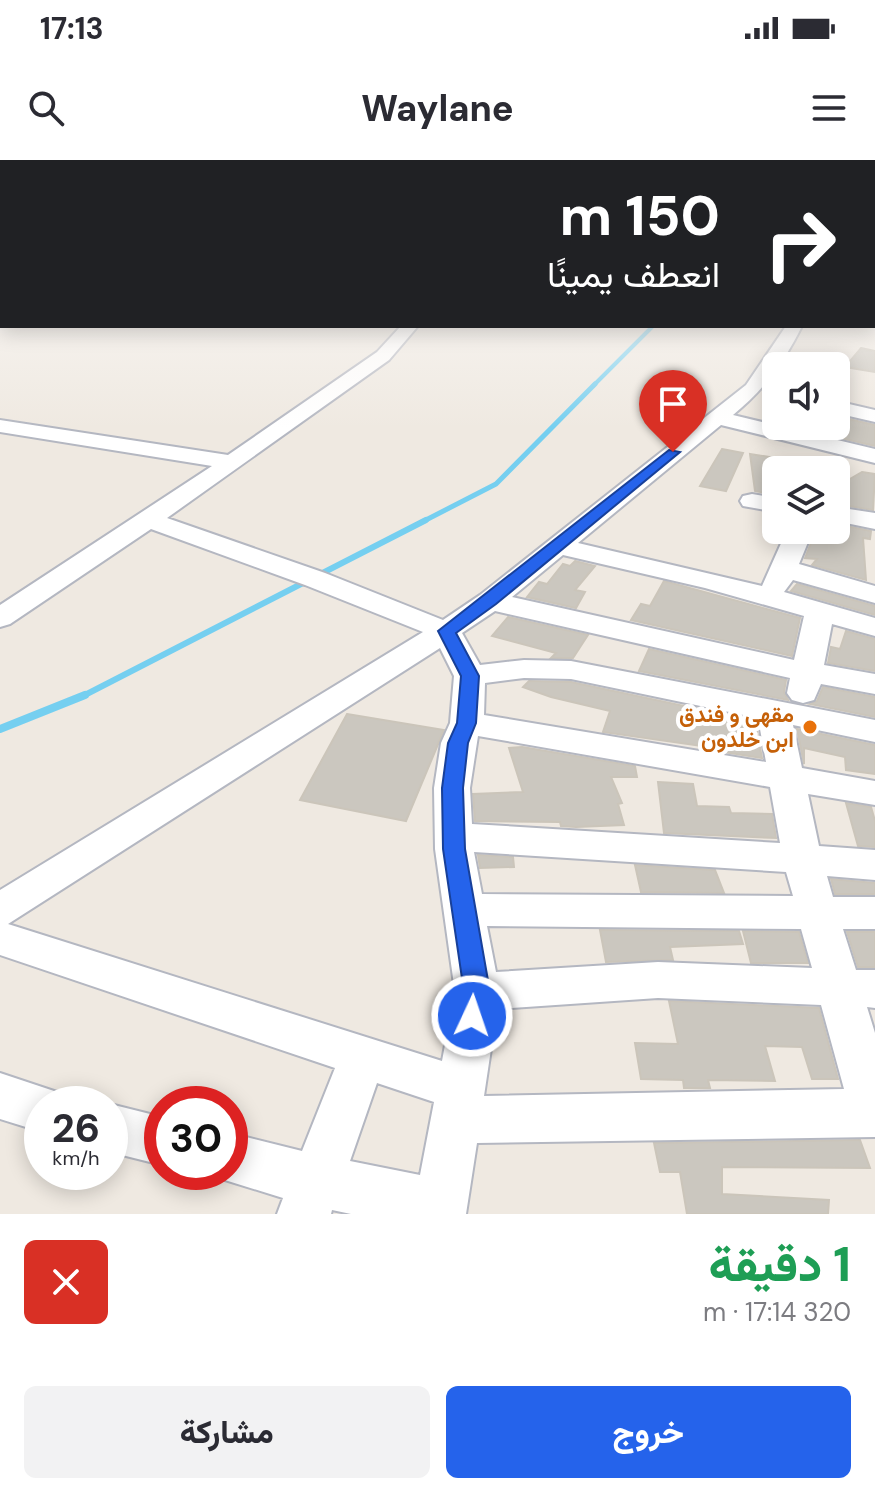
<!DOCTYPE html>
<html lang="ar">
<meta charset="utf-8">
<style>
body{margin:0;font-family:"DM Sans",Vazirmatn,sans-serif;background:#f2f2f3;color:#2b2b33;direction:rtl;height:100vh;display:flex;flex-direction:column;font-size:30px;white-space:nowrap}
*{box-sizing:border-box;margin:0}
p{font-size:26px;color:#7c7c81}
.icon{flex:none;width:44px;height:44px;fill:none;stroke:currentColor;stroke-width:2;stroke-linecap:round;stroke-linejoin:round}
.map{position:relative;height:1054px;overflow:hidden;direction:ltr}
.panel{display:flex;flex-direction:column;background:#fff;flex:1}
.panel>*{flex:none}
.guide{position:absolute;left:0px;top:0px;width:876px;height:168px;box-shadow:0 4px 20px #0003;direction:rtl;background:#202124;color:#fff;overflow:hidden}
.controls{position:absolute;left:762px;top:192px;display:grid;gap:16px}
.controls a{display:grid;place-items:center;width:88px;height:88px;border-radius:12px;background:#fff;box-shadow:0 4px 20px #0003;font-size:40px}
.speed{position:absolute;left:24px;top:926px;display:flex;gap:16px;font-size:40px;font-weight:700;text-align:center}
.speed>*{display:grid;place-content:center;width:104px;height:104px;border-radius:50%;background:#fff;box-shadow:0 4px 20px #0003;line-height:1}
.speed small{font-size:20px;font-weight:400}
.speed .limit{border:12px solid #d22;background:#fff;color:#111}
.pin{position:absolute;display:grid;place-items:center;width:68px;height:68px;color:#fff;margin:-82px -34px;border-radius:50% 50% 50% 0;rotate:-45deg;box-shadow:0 0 8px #0007}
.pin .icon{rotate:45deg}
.me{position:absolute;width:88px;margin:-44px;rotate:3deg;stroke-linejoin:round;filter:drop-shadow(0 0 6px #0008)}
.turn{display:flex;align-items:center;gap:28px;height:168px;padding:0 24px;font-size:36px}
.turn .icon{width:104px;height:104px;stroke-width:2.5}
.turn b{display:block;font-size:56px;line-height:68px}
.round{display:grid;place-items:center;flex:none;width:84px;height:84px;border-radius:12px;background:#f2f2f3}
.head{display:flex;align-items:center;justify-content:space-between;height:136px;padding:0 24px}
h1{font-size:48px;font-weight:800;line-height:60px;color:#1e9e55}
.action{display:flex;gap:16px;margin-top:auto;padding:16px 24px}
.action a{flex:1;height:92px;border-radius:12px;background:#2563eb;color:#fff;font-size:32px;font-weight:800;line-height:92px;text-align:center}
.action a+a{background:#f2f2f3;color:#2b2b33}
.status{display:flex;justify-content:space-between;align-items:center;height:56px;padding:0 40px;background:#fff;direction:ltr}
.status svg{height:22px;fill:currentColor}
header{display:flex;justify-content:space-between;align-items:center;height:104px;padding:0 24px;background:#fff;font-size:36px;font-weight:800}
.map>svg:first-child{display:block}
</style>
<div class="status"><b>17:13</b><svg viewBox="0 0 49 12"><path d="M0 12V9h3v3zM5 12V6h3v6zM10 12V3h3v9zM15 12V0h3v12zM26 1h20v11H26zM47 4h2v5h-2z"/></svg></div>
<header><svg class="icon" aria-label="menu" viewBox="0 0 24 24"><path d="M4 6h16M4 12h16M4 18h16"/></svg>Waylane<svg class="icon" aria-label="search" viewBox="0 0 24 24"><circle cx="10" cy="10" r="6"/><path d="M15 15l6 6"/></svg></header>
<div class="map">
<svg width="875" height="1054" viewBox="0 0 875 1054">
<rect width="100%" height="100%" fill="#efe9e1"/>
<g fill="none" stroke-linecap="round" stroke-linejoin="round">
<polyline stroke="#75cff0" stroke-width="4" points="593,226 653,166"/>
<polyline stroke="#75cff0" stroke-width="5" points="422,362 496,324 595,224"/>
<polyline stroke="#75cff0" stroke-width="6" points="81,537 426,360"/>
<polyline stroke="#75cff0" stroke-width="8" points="0,569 85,535"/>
</g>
<g fill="#cbc7bf" stroke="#cbc5ba" stroke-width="2">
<polygon points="861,188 875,191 875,212 845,207"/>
<polygon points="836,256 875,265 875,286 836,277"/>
<polygon points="722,289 743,293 726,331 700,326"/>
<polygon points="750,294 776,298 776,335 755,331"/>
<polygon points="862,312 875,314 873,350 836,344 836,327"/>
<polygon points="836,364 871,371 870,379 863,378 866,420 812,405 817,399 805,398 816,370 836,370"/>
<polygon points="575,401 595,406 575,430 585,432 576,448 527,437 539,422 547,424 563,404 570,406"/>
<polygon points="664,421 800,458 792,496 631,460 641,444 650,446"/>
<polygon points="797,424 875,446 875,455 791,431"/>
<polygon points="508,457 588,475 573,498 551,498 556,493 492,476"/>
<polygon points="846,471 875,479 875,511 828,503 831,487 840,489"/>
<polygon points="649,489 786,520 784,532 788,540 639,511"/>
<polygon points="529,521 571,522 755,561 762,598 723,592 723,589 603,572 610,551 551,537 523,527"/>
<polygon points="823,527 875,537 875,557 810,544 817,541"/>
<polygon points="347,554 444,570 406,661 300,640"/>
<polygon points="797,569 875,585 875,614 846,610 845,597 804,588 804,604"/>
<polygon points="522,587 635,606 637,617 611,617 622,643 618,644 624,665 576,667 561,666 560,662 475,661 473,634 523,632 509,588"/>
<polygon points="658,622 693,624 697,646 729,647 731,653 772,654 776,678 664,673"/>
<polygon points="846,643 871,647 875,661 875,687 858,686"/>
<polygon points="478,695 513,697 514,707 480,708"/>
<polygon points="635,705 715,710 724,733 641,732"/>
<polygon points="831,719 875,723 875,734 835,734"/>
<polygon points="600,770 739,771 743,784 670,787 673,800 606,802"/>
<polygon points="743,771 799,772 808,803 751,803"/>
<polygon points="847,772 875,772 875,807 858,807"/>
<polygon points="669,841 819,848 838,919 812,919 802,887 765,886 775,921 708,920 710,928 684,928 683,920 641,919 635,883 678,884"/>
<polygon points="860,980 870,1008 722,1007 722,1034 829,1040 828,1054 687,1054 680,1012 660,1012 654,983"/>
</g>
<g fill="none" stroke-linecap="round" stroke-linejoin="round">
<g stroke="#b4b7c1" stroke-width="4">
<g id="minor">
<polygon points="0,120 2,120 0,128"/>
<path d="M401,166H418L389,200L167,358L325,413L443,460L480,435L746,225L786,166H802C784,202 765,229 733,255L875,289V303L721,265L578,383L762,426L787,370H813L799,404L875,426V443L793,420L784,432L875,458V476L832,464L824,505L875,514V534L821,524L814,540L803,543L792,540L787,533L790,518L495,451L462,473L480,505L524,500L571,501L875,560V582L793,565L802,608L875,621V645L808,634L819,686L875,690V720L827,716L833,737H875V769H843L856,810H875V848L867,847L875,873V977L477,983L466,1054H351L332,1050L331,1054H277L283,1038L212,1016L210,1012H230V973L302,991L335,908L0,795V730L423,472L305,425L151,369L10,464L0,467V445L212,306L0,272V260L228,295L377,192ZM563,395L705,428L804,456L794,500L512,437ZM440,488L454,516L450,563L441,583L434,628L435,689L455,832L442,901L8,764ZM524,518L571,519L758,558L766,602L484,555L485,523ZM478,576L770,627L780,683L472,664L470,628ZM474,692L786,712L793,736L482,734ZM487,766L801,769L812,808L658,802L496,812ZM658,838L821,845L844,929L484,936L497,849ZM377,923L434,942L420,1015L350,1001Z"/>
<polygon points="836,241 875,250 875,262 836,253"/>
<polygon points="752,334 776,338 776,352 743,346 740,341 743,336"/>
<polygon points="836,347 875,353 875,369 836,361"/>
<polygon points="0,913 60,933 65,944 42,944 42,972 0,959"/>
<polygon points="110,944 162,957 162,1005 110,992"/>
</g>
</g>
<use href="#minor" fill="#fff" fill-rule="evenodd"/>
</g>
<linearGradient id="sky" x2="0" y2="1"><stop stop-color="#7abfeb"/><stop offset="0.45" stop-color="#f8f5f2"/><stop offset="1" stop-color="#f8f5f2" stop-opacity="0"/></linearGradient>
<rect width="875" height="268" fill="url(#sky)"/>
<polygon fill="#2563eb" stroke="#184099" stroke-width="2" points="669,290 680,292 496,444 456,473 479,516 476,563 468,583 463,628 465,689 490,832 481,864 472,867 463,864 459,856 464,832 443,689 442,628 448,583 457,563 461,516 438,471"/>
<circle fill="#e8710a" stroke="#fff" stroke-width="3" cx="810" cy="567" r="8"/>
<g text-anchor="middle" stroke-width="8" stroke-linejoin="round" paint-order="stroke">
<g font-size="22" font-weight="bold" fill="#c56008" stroke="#fff" text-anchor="end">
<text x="794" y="562">مقهى و فندق<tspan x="794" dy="25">ابن خلدون</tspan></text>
</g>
</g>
</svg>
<div class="controls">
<a><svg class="icon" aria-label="sound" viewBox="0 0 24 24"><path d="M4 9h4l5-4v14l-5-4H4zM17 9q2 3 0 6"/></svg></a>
<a><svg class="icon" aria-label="layers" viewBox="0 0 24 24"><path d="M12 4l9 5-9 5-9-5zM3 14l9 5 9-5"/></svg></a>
</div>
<div class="speed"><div>26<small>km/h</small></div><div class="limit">30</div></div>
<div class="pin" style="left:673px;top:292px;background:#d93025"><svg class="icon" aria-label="arrive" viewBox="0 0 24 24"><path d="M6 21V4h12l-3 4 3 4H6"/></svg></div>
<svg class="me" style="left:472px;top:856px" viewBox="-20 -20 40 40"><circle r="17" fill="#2563eb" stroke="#fff" stroke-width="3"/><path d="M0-11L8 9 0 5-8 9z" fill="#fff"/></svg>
<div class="guide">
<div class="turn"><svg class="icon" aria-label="right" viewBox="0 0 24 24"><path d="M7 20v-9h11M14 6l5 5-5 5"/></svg><div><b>150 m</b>انعطف يمينًا</div></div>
</div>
</div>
<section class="panel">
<div class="head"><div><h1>1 دقيقة</h1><p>320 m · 17:14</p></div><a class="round" style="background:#d93025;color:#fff"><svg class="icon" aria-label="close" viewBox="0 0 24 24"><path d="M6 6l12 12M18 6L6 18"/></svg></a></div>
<div class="action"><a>خروج</a><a>مشاركة</a></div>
</section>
